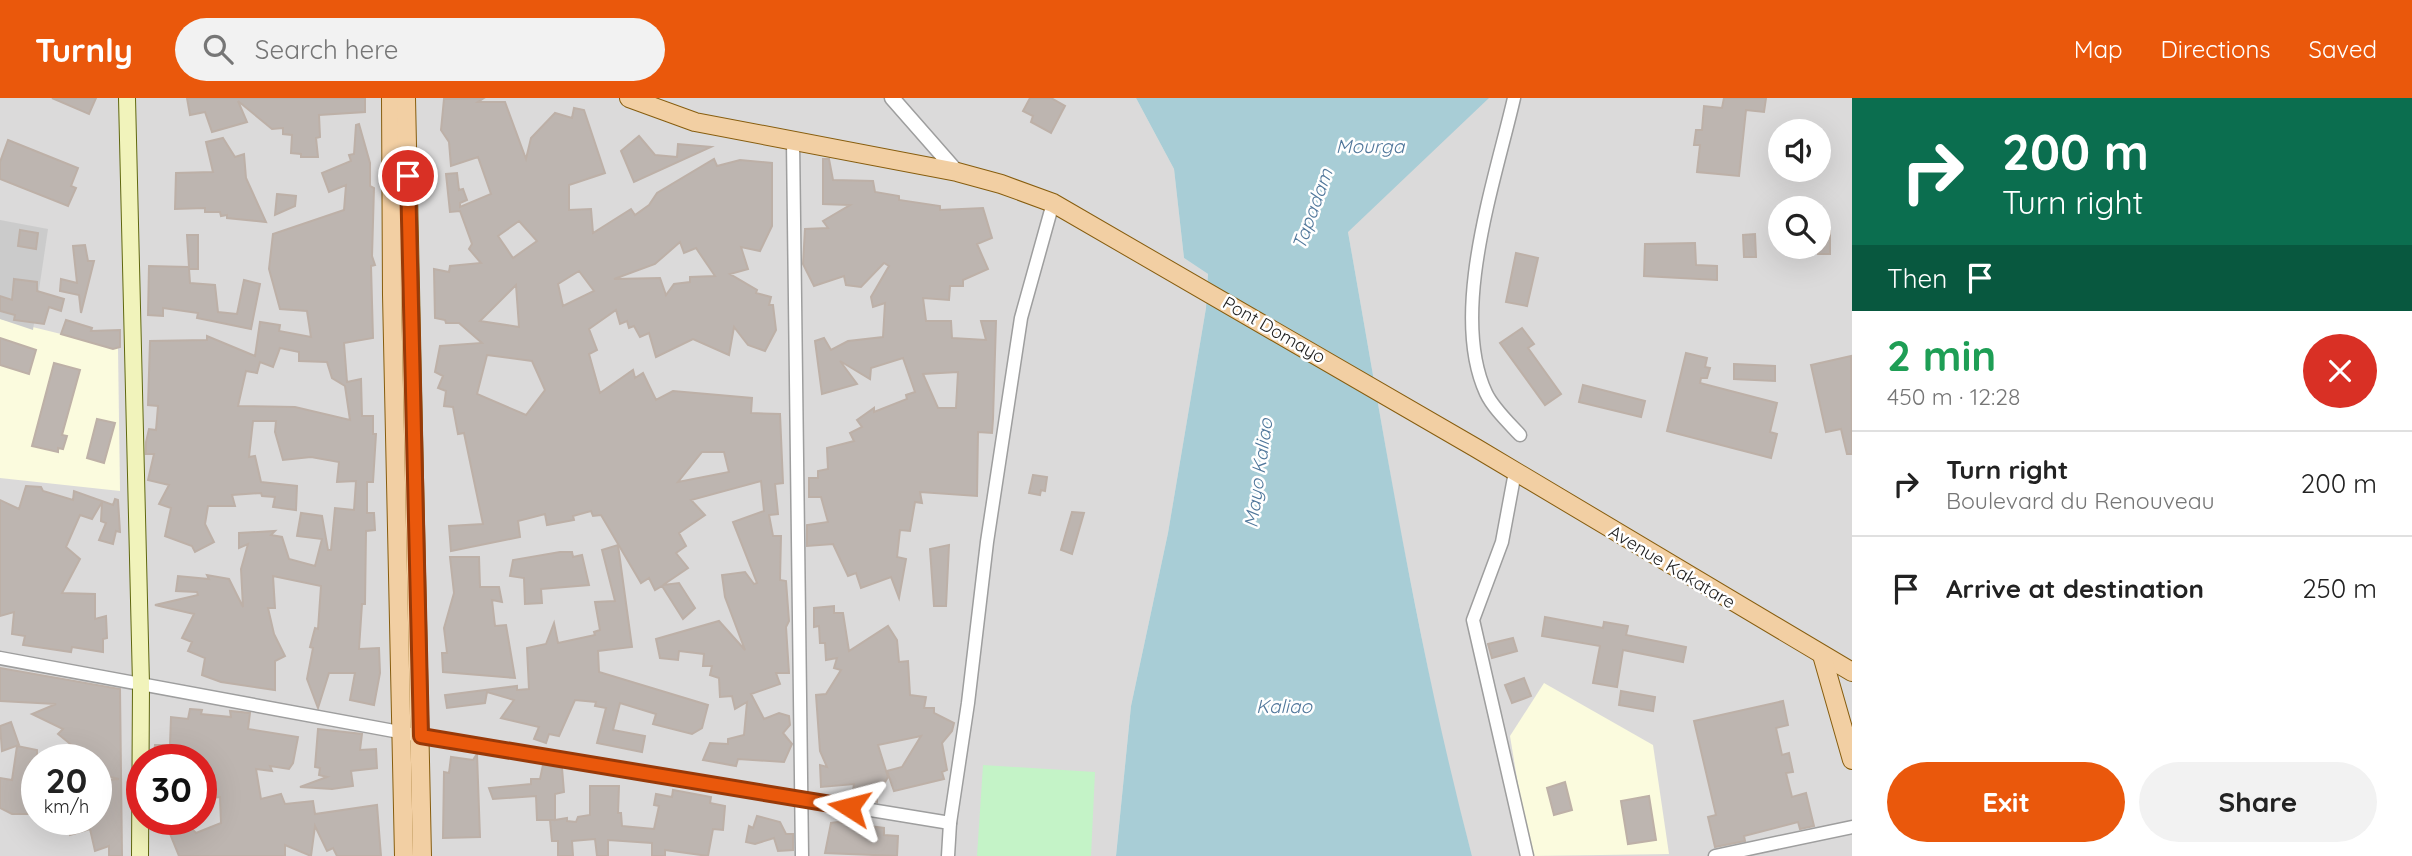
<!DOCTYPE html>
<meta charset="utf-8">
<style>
body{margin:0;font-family:Quicksand,sans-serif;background:#f2f2f2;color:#222;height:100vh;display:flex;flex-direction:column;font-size:26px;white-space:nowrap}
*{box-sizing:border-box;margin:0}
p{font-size:23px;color:#767676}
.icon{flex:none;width:38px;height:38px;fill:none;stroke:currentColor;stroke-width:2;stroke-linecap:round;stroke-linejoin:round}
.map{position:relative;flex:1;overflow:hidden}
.details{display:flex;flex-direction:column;background:#fff;width:560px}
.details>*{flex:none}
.banner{background:#0b6e4f;color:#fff;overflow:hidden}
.controls{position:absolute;left:1768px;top:21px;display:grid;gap:14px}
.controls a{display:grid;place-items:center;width:63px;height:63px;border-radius:50%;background:#fff;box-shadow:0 7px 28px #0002;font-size:35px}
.speed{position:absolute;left:21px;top:646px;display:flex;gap:14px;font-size:35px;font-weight:700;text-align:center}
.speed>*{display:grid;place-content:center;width:91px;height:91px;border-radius:50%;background:#fff;box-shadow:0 7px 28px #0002;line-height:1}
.speed small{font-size:18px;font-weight:400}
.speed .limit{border:10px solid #d22;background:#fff;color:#111}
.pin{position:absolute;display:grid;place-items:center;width:60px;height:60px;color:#fff;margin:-30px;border:4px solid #fff;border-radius:50%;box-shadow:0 2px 7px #0007}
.me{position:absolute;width:77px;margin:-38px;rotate:279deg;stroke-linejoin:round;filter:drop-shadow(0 0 5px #0008)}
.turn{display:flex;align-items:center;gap:24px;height:147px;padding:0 35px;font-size:32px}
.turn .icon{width:91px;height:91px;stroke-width:2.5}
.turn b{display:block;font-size:49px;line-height:60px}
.then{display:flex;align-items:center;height:66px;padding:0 35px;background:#0003;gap:14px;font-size:26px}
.round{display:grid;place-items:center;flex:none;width:74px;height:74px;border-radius:37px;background:#f2f2f2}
.overview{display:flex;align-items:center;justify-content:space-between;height:119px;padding:0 35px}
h1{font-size:42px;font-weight:700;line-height:52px;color:#1e9e55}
.cta{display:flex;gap:14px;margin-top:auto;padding:14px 35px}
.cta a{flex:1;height:80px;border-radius:42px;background:#ea580c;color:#fff;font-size:28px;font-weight:700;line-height:80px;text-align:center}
.cta a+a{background:#f2f2f2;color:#222}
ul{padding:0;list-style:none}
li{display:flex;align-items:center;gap:21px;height:105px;padding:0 35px;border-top:2px solid #e0e0e0}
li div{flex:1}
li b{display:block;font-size:26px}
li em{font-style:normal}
header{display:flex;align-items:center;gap:42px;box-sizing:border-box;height:98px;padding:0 35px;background:#ea580c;color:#fff}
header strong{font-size:33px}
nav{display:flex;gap:38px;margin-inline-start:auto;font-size:24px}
.search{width:490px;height:63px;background:#f2f2f2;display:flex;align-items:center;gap:18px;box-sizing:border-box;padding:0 24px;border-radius:38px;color:#767676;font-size:26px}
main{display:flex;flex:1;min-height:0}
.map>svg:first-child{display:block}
</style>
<header>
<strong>Turnly</strong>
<div class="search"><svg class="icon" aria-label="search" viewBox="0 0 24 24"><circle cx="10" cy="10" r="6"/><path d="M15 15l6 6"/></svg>Search here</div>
<nav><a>Map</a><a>Directions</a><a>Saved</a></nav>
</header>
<main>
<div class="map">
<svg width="1852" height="758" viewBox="0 0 1852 758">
<rect width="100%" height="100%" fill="#ede9e3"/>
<g fill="#dbdada" fill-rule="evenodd">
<path d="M0,0H1136L1174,71L1184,160L1208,176L1206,210L1168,435L1131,608L1116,758H0ZM37,662H96V721H37ZM142,662H201V721H142Z"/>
<path d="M1306,0H1852V758H1472L1444,652L1399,426L1348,134ZM1780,33H1818V72H1780ZM1780,110H1818V149H1780Z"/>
</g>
<g fill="#fbfbde">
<polygon points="0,221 118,250 120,393 0,380"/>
<polygon points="1544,585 1653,647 1669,756 1533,758 1529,754 1510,638"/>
</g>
<polygon fill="#cbcbcb" points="0,122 48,131 33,232 0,221"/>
<polygon fill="#c4f3c7" points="983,667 1095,674 1091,758 977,758"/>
<path fill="#a8cdd6" d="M1136,0H1489L1348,134C1385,343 1418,553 1472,758H1116L1131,608L1168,435L1206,210L1208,176L1184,160L1174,71Z"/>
<g fill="#bdb5b0" stroke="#bdb0a7" stroke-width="2" fill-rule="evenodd">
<polygon points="52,0 96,0 89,16"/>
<polygon points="187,0 365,0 365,14 319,17 320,39 316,40 318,59 301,59 301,56 291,55 292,37 283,36 283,30 272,31 238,3 247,24 212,34 205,14 190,17"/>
<path d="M484,0L478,4H505L526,61L531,40L555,15L572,20L574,10L584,12L605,75L569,87V112L591,111L593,135L631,111L635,117L649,107L657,95L714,61L717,68L740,62L772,65V128L760,153L741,149L748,171L730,176L757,192L756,195L771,199L769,207H773L776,232L765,253L748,247L734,229L729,257L693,241L656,259L649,235L640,239L634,228L629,230L627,223L620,226L616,212L589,231L597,252L589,256L600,295L633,272L635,280L643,275L656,302L673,293L752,300L751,315L780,316L783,385L775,386L778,416L769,417L773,438H781L780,482L786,483L789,523L786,529L789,575H776L780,586L751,596L764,621L779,615L789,618L790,627L783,635L792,646L784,664L738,661L736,668L703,662L710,645L728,646V641L744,637L747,604L735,611L732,598L720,599L719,580L710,577L712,568H703L704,556L679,553L678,562L660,560L656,541L719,523L745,552L725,499L722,477L745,474L754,486L757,485L733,424L764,413L761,383L691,402L705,417L679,435L686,448L676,455L688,470L663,487L679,485L695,510L683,521L662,488L655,492L649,480L641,485L601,417L593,418L591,413L573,418L574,422L547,427L545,416L518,423L520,439L451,453L449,428L483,426L464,335L458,336L453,309L444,308L446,293L438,290L443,278L435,274L440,248L482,245L459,225H446L445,222L435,220L434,171L449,174L450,168L481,165L469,151L472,146L460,113L450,114L446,76L457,75L459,92L463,91L467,102L460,105V109L491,96L478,59L451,68L449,44L441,32L444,1ZM519,123L537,143L513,160L498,138ZM680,144L684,155L696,150L715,178L690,179V184L674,186L666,197L660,180L614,181L655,166ZM579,173L594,193L563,208L558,186ZM516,187L519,229L480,223ZM487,257L532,263L545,292L526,317L477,296ZM702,354H724L729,374L678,384Z"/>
<polygon points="1030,0 1051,0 1065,8 1051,35 1031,24 1033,18 1023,13"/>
<polygon points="1724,0 1766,0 1764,14 1746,12 1739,78 1697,74 1700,47 1694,47 1696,32 1702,32 1704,8 1722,10"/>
<path d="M359,26L370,65V88L374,90L372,158L375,167L371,168L373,240L344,245L347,284L361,281L362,318H373V336H376L373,384H367V415H374L375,432L366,433L365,506H362L359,551L379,550L380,575L374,607L350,602L355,575H329L318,610L307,581L313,550L310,549L315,530L318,531L321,488L273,478L275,510H268L274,536L285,558L275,563V592L221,584L202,577L205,560L188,553L192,544L182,540L194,516L155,507L198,497L197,494L176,493L178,478L209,481L207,477L229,481L243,509L241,471L248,446L239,450V435L275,433L271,437L282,439L289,461L315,468L322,441L297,438L301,415L322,418L328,452H331L335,410L354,412L356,383L337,384L339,364L311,359L283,362L275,334L276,323H253L249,359L255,358L261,384L297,388L296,412L273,409L275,399L262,398L261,395L232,397L235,408H208L205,426L214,444L195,454L192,448L165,438L171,410L159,406L169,387L148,382L154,356H146V344L149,331L156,332L158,308L148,307L150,243L207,242V238L255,258L260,224L280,227L279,233L311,239L307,213L280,211L269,171L273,136L344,112L346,87L329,94L322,75L351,63L349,57L354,56L356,27ZM280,250L299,254V263L327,264L332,280L345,288L350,322L295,309L238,308L246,273L257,275L260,264L273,269Z"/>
<polygon points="639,38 655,57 677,59 678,46 711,49 634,84 621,53"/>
<polygon points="223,40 235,59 244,56 246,80 266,124 227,120 227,117 221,118 220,114 205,114 205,110 175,111 176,75 213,74 206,44"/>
<polygon points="8,42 78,70 71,88 76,90 68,108 0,81 0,64"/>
<path d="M823,61H829L833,82L873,83L875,94L899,98V102L940,108V112L983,110L992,140L977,146L988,171L963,182V188H950L949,202L923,200L926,223H951L952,240L986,242L981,223H996L993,321L992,335L978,334L977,398L920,394L922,405L915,404L910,433L900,432L897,459L906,461L899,500L891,479L861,490L856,475L848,478L833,446L807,448V427L828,424L821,399H809V380H818V373L828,371L827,350L854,343L850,335L862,329L857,322L874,310V314L907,301L906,297L915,294L903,260L871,270L870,281L840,263L857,286L822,296L815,243L824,240L831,252L848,243L883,239L885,205L873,209L871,199L889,168L884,165L861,189L846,187L844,178L814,188L803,166L805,131L828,130L823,123L850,107L823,106ZM958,274L956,310H938L923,276Z"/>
<polygon points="277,96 296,98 295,108 275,117"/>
<polygon points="20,132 38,135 36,151 18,148"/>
<rect x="1818" y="133" width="12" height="23"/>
<polygon points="1755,136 1756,159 1744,159 1743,137"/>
<polygon points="187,137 198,137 198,171 189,171 190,185 215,187 218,214 237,216 244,182 260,186 251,231 197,220 198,215 163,210 163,218 148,217 149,168 189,169"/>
<polygon points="1695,145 1696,167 1717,168 1717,182 1644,178 1645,146"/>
<polygon points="85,147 88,163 94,163 81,215 79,197 60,193 61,181 77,185 73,148"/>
<polygon points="1516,155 1538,160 1527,208 1506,204"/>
<polygon points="14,181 37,184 37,193 64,201 61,213 49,209 44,226 14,222 15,217 0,213 0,198 12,202"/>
<polygon points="66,222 92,230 91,233 120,232 120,249 113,251 61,236"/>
<polygon points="1522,230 1534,246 1528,250 1561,296 1545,307 1500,245"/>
<polygon points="0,240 36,252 29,276 0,267"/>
<polygon points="1686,255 1707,260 1705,269 1710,270 1707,280 1701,280 1700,285 1777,305 1770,334 1777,336 1771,360 1667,333"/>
<polygon points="1851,258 1852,356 1847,356 1841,331 1826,334 1811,267"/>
<polygon points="54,265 80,272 62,337 67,338 63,351 58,350 58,354 32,348"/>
<polygon points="1734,266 1775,268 1775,283 1734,281"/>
<polygon points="1583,287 1645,303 1641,319 1579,304"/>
<polygon points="97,321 115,325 104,365 87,360"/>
<polygon points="1033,377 1047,379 1045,393 1041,392 1040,397 1029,395"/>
<polygon points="26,388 41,389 43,393 73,402 74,393 113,407 115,401 118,402 120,434 116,433 113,446 99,442 106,425 101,423 102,404 92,421 80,417 66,449 80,461 62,495 95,496 95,521 106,518 107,540 103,541 103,554 72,549 71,554 23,547 25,538 12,536 14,514 0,518 0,402 19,411"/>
<polygon points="1072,414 1084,415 1072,456 1061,452"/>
<polygon points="618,447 632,549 598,553 599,574 708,607 702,630 692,636 653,626 656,616 620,605 613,632 645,638 642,654 597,645 606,610 595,608 596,604 575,602 559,638 549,636 546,645 534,641 539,629 501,620 514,602 487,594 485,605 447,610 445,597 517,588 517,592 529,591 527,550 546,546 554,525 558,545 595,537 594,534 600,532 595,504 615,503 602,452"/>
<polygon points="949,447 946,508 934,508 930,451"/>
<polygon points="560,454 572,454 573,459 582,457 589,487 541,491 542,505 525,506 524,480 510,478 513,462"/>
<polygon points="450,459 479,459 480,489 499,489 502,504 492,502 495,528 506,527 515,580 443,574 442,555 447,555 444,530 454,495"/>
<polygon points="834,508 834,515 843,515 849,553 888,528 897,542 899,564 908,563 910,597 926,599 924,610 934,610 934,615 954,625 952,633 942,645 947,672 942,674 944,681 894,693 887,673 902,669 921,638 878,647 888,679 877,697 877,704 864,697 864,702 852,700 854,686 821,689 820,667 827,669 820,653 816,597 826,596 841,572 834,570 837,560 826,562 825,545 820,545 819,528 814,529 814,510"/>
<polygon points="1545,519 1603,530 1604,524 1628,528 1626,537 1686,549 1683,564 1623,552 1617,589 1593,585 1600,548 1542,538"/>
<polygon points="1513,540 1517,553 1492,560 1488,546"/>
<polygon points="0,570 120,591 122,758 109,758 109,748 95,753 90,731 70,737 65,721 96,721 96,683 119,681 96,676 96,662 90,662 58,636 63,631 32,616 56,606 0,603"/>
<polygon points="1524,580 1531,598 1512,605 1505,587"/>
<polygon points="1621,593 1655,599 1653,613 1619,607"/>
<polygon points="1783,603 1788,627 1776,630 1782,657 1789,655 1793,674 1786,675 1792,699 1806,695 1814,728 1800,731 1798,724 1744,738 1745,743 1715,749 1708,719 1716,717 1694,623"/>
<polygon points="190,611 202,612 201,616 231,619 230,613 250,615 248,631 298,639 293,665 289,671 270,668 272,673 256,671 261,701 281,696 285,706 313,703 315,716 377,707 381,758 337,758 333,750 327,753 315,728 311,758 285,747 285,758 179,758 164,721 182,721 196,735 221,725 220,699 211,700 207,691 201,691 201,662 154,659 155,647 170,647 171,619 188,621"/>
<polygon points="11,624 19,647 2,653 0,628"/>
<polygon points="318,631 362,636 360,652 376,651 377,670 351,673 353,688 332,691 300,689 327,679 319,677 320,670 315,669"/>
<polygon points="17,648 37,652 37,665 30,664 23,691 37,690 37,716 12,716 0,710 0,680 12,682"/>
<polygon points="477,656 480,739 443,740 444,674 449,675 451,659 473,662"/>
<polygon points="543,667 562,670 564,694 555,696 555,722 567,720 567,723 576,724 578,719 590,717 590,688 619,688 618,715 621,715 622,728 654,731 659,708 654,707 656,696 672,699 673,692 711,699 710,705 725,708 723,732 713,731 708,758 665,752 665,758 652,758 652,745 608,742 608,758 597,758 595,741 572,743 573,758 558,758 558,743 552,743 550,722 554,722 537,722 536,698 493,701 489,690 531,686 531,681 540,681"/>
<polygon points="1565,684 1572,712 1554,717 1547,690"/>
<polygon points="1649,698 1656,742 1628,746 1621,703"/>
<polygon points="757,718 780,724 786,736 793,736 793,752 778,753 774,740 755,746 746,744 749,728 753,730"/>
<polygon points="838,724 884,730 884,737 898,738 897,758 825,755 831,725"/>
</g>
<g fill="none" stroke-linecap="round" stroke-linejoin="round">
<g stroke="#9e9e9e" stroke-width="15">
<g id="minor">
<path d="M1514,0C1495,83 1449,215 1486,295C1493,310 1509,325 1520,337"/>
<polyline points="793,43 802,758"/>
<polyline points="1515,374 1502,444 1473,522 1527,758"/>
<polyline points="0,560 421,638 950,725"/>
<polyline points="948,758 950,725 968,605 987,444 1021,220 1053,105"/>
<polyline points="1715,758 1852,729"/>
</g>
</g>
<g stroke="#9e9e9e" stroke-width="17">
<polyline id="tertiary" points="892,0 957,74"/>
</g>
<g stroke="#60680f" stroke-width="18">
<polyline id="secondary" points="127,0 141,586 140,758"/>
</g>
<g stroke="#875d0e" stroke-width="20">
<g id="primary">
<polyline points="391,0 392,197 404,758"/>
<polyline points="406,0 422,758"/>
<polyline points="629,0 695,24 957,74 1001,86 1053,105 1476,350 1852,574"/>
<polyline points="1822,557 1852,662"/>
</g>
</g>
<use href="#minor" stroke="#fff" stroke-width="12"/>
<use href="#tertiary" stroke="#fff" stroke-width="14"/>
<use href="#secondary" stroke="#f1f3bb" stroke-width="16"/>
<use href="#primary" stroke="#f2cfa3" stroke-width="18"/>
</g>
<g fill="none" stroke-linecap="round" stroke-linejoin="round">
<g stroke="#983908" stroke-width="18">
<polyline id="route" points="408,78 421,638 849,709"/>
</g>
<use href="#route" stroke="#ea580c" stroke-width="12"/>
</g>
<g text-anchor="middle" stroke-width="5" stroke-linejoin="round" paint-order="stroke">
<g font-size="18" fill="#1d1d1d" stroke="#fff">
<text transform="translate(1274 232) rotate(30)" y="6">Pont Domayo</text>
<text transform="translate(1672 469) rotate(31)" y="6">Avenue Kakatare</text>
</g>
<g font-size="19" font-style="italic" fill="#50779b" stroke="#fff">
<text x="1370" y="55">Mourga</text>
<text transform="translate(1312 111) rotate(-70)" y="7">Tapadam</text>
<text transform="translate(1258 375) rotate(-82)" y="7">Mayo Kaliao</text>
<text x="1284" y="615">Kaliao</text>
</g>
</g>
</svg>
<div class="controls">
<a><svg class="icon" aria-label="sound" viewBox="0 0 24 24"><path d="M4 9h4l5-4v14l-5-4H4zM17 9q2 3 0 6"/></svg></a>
<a><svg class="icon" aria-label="search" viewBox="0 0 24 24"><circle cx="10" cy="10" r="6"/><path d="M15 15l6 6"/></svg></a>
</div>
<div class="speed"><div>20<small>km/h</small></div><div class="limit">30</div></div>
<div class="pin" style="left:408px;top:78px;background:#d93025"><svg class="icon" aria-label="arrive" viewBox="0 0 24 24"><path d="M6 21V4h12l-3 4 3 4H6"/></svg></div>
<svg class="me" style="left:849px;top:709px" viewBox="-20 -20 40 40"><path d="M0-17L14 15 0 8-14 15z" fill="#ea580c" stroke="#fff" stroke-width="4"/></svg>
</div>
<section class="details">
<div class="banner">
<div class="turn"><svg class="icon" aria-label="right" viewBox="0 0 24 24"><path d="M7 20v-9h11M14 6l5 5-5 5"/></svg><div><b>200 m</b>Turn right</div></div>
<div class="then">Then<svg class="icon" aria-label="arrive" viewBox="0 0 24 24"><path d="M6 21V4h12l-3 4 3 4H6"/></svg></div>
</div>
<div class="overview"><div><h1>2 min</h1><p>450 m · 12:28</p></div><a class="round" style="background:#d93025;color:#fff"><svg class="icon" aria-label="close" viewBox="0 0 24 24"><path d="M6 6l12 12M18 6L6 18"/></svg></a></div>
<ul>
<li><svg class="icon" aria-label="right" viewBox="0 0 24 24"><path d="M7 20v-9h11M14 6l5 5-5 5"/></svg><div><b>Turn right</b><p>Boulevard du Renouveau</p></div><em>200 m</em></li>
<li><svg class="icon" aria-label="arrive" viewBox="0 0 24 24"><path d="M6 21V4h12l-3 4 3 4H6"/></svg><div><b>Arrive at destination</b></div><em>250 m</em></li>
</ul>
<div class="cta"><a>Exit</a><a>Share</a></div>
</section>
</main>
